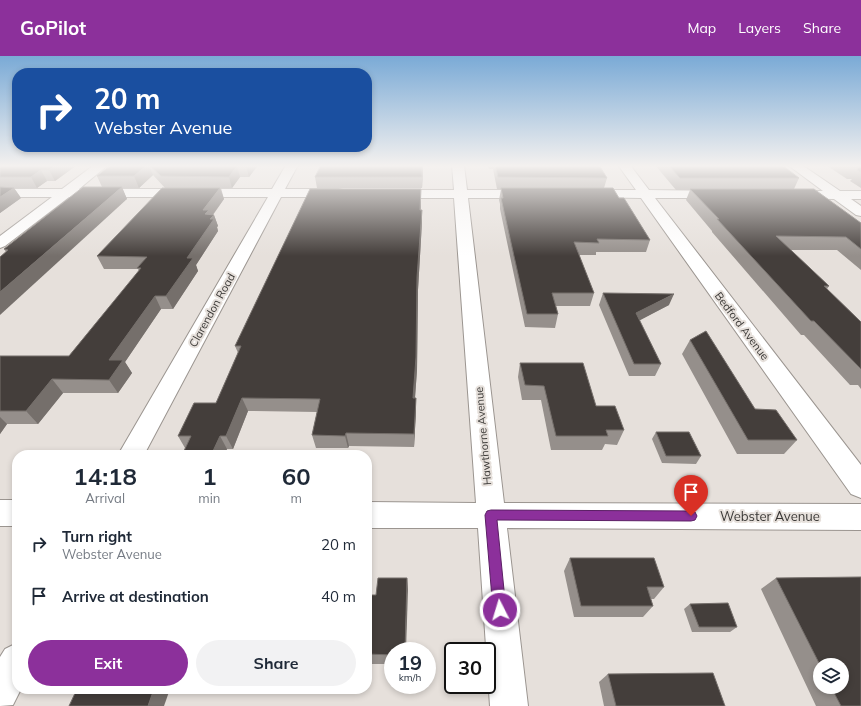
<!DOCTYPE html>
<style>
body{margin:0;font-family:Mulish,sans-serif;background:#f2f2f3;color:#1f2937;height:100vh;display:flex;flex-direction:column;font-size:15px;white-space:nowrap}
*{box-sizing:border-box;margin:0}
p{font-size:13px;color:#747a83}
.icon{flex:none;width:22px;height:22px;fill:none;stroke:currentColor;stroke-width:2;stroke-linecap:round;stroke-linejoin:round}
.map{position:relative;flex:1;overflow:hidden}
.details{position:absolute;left:12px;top:394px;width:360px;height:244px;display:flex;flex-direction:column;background:#fff;border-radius:16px;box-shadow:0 2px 6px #0003}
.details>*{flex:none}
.hud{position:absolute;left:12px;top:12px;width:360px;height:84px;border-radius:16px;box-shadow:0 2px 6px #0003;background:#1a4fa0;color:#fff;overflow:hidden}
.controls{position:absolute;left:813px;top:602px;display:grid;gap:8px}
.controls a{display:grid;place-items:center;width:36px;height:36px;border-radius:50%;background:#fff;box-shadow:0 2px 6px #0003;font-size:20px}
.speed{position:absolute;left:384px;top:586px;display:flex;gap:8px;font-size:20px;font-weight:700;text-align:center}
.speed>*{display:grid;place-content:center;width:52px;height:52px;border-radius:50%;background:#fff;box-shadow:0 2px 6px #0003;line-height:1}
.speed small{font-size:10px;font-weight:400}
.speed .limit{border:2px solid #111;border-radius:6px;background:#fff;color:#111}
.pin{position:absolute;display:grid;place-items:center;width:34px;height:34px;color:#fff;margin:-41px -17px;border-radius:50% 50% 50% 0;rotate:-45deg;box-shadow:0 0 4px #0007}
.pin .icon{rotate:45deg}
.me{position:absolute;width:44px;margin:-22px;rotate:355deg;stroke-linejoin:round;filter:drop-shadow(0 0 3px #0008)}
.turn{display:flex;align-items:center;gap:14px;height:84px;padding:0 16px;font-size:18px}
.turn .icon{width:52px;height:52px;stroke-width:2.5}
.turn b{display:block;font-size:28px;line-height:34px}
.eta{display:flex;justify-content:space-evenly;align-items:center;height:68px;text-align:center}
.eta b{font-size:24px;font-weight:700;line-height:28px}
.action{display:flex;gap:8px;margin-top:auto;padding:8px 16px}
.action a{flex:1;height:46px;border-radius:24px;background:#8c309b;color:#fff;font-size:16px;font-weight:700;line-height:46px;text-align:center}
.action a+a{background:#f2f2f3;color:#1f2937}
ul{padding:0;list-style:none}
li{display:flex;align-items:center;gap:12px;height:52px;padding:0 16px}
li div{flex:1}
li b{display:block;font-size:15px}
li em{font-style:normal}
header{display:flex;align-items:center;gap:24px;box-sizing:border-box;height:56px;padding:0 20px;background:#8c309b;color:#fff}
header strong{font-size:19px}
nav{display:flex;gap:22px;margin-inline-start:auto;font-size:14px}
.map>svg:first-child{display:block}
</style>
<header>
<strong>GoPilot</strong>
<nav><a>Map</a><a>Layers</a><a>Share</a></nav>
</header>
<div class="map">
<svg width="861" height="650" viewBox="0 0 861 650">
<rect width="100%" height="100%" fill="#e6e0db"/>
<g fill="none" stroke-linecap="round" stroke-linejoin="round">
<g stroke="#9b9590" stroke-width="2">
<g id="minor">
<polygon points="94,109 108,109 79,133 272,133 286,109 298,109 285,133 338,133 343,134 345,137 343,140 338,141 281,141 144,399 118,399 268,141 69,141 5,190 0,192 0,180 52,141 0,141 0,133 62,133"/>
<polygon points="452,109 464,109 467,134 530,134 535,135 537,138 535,141 530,142 468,142 504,447 861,448 861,474 507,472 528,650 490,650 478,472 367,472 367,446 476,447 454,142 392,142 387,141 385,138 387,135 392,134 454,134"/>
<polygon points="618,109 630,109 649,134 723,135 725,138 723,141 718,142 655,142 861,409 861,442 851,438 641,142 581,141 579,138 581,135 586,134 636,134"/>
<polygon points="788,109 802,109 840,135 861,135 861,143 851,143 861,150 861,160 856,159 834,143 787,142 785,139 787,136 792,135 823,135"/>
<rect x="0" y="444" width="17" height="26"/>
<polygon points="17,587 17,633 21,633 13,649 0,650 0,601 5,593"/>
</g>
</g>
<use href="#minor" fill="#fff" fill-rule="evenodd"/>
</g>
<g fill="#958f8b" fill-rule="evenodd">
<polygon points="0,109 77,109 55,125 47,125 37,132 14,132 21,142 0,157"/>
<polygon points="111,109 258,109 249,121 240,121 232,132 221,132 224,143 213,159 214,159 218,170 217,171 218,175 196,209 198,215 173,253 161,253 125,306 132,317 118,337 63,337 38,368 7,368 0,378 0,300 69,300 139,215 138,213 104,213 97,200 165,132 153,119 139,132 122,132 127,143 6,196 4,193 102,131 97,120"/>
<polygon points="488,109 599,109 607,122 604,132 619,142 650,184 646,196 596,196 596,199 579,199 594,237 590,250 556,250 558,258 555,272 525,271 500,153 500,148 499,144 501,133 497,133 493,113 489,113"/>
<polygon points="655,109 782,109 799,122 794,133 861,167 861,214 837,194 790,194 829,230 827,233 861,266 861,333 858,329 850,329 804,279 801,279 712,176 712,175 686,144 690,134 676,134"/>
<polygon points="826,109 861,109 861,132 850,125 852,123 847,123"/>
<polygon points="423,113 422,132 317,132 315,121"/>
<polygon points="421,144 421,154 422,166 418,234 417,314 415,342 416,342 416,355 414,391 349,390 348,392 316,392 312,379 317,356 248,355 233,393 227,393 224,399 186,399 184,395 185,392 178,380 216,347 238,297 235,290"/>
<polygon points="603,237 669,249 639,264 661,308 655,320 629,320 599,249"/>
<polygon points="690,284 755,353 797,384 784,398 737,398 682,298"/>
<polygon points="520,307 596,350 624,374 617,389 605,388 602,394 551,394 541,344 522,344 518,321"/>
<polygon points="656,376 701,400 696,408 662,407 652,383"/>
<polygon points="570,502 664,531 654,543 651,543 653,550 643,561 574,561 564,515"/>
<polygon points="407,522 408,534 393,595 393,608 367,608 367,539 376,539"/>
<path d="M776,522L861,650H816L761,533ZM820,609L842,631H820Z"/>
<polygon points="690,548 737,571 730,576 692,576 684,553"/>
<polygon points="608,618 725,650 604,650 599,626"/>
</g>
<g fill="#756f6b">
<polygon points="56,109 77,109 55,125 49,114"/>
<polygon points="147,109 149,109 153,119 139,132 134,120"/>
<polygon points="247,109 258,109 249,121 246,110"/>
<polygon points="422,109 423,113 422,132"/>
<polygon points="237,110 240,121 232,132 229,121"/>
<polygon points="41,114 47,125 37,132 31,121"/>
<polygon points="122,131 127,143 0,259 0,236"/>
<polygon points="14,132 21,142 0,157 0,141"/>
<polygon points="220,132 224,143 211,161 214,159 218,170 217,171 218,175 196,209 198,215 173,253 166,240 187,202 203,154"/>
<polygon points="421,133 421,144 420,166 420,154"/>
<polygon points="422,154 422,166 418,234 417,314 414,355 413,342 417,221"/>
<polygon points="674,238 669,249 631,269 636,257"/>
<polygon points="155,240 161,253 125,306 132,317 118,337 109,324 109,304"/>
<polygon points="52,323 63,337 38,368 26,355"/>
<polygon points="242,342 248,355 233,393 226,380"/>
<polygon points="416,342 416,355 414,391 414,378"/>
<polygon points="0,361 7,368 0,378"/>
<polygon points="346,377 349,390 348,392 345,380"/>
<polygon points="220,380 227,393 224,399 216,399 213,395"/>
<polygon points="407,522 408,534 406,595 405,595"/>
<polygon points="154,633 170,633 164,650 148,650"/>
</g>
<g fill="#443e3b" stroke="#756f6b">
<polygon points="0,109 56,109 49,114 41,114 31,121 0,121"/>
<polygon points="111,109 147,109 134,120 97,120"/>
<polygon points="149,109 247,109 246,110 237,110 229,121 161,120"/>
<polygon points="321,109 422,109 422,121 315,121"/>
<polygon points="495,109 599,109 607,122 498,121"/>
<polygon points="668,109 782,109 799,122 680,122"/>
<polygon points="850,109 861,109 861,116 857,114 859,111 854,111"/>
<polygon points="0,131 14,132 0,141"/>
<polygon points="83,131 122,131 0,236 0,201 8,194 4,193"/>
<polygon points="162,132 220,132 203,154 209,154 205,158 214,159 210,163 214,163 187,202 193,202 166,240 155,240 109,304 123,304 109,324 52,323 26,355 0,355 0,300 69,300 141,212 137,212 147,201 97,200"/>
<polygon points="501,132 613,132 619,142 624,142 650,184 597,183 599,187 574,186 594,237 552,237 558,258 527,258 501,142 503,142"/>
<polygon points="310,133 421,133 420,154 422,154 417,221 416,301 413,342 416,342 414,378 346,377 345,380 312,379 320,343 242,342 226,380 220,380 213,395 184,395 191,380 178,380 194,347 216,347 241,290 235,290"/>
<polygon points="690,133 814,133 861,167 861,193 846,181 776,180 829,230 824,230 861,266 861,313 814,265 811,265 717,163 719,163"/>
<polygon points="603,237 674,238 636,257 661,308 634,308"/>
<polygon points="706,275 755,353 776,354 797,384 748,384 690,284"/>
<polygon points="520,307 583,307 596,350 615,350 624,374 606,374 608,380 556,380 544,330 525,329"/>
<polygon points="656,376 689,376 701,400 666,400"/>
<polygon points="570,502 654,502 664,531 647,531 653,550 581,550"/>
<polygon points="861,521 861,650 841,650 831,631 842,631 842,609 820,609 776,522"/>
<polygon points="378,522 407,522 405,595 393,595 393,599 367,598 367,539 376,539"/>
<polygon points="728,547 737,571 699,571 690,548"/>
<polygon points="713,617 725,650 616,650 608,618"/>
<polygon points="77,633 154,633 148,650 69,650"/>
</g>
<linearGradient id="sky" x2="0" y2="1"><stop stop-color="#7aaad6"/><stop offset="0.55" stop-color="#f4f1ef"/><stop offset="1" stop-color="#f4f1ef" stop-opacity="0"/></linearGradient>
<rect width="861" height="200" fill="url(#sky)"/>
<polygon fill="#8c309b" stroke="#5b1f65" points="491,454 691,455 695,456 697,460 695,464 691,465 497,464 506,554 504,559 500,561 495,559 493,554 485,459 487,455"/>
<g text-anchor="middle" stroke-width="4" stroke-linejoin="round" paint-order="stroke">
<g font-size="11" fill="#3a3836" stroke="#e6e0db">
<text transform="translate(212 254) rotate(-61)" y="4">Clarendon Road</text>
<text transform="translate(742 270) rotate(53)" y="4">Bedford Avenue</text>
<text transform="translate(483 380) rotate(-95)" y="4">Hawthorne Avenue</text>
</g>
<g font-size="13" fill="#3a3836" stroke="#e6e0db">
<text x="770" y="465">Webster Avenue</text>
</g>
</g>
</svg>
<div class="controls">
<a><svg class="icon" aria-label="layers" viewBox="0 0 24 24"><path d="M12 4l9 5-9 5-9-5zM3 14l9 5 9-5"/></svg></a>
</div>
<div class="speed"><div>19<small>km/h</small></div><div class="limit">30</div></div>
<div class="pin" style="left:691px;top:460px;background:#d93025"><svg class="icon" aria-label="arrive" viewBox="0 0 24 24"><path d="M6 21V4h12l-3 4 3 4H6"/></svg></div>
<svg class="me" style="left:500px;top:554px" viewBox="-20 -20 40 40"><circle r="17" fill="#8c309b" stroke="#fff" stroke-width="3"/><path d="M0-11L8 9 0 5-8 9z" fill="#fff"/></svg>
<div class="hud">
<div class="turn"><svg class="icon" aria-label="right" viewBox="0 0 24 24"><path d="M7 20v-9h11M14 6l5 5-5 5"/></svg><div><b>20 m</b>Webster Avenue</div></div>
</div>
<section class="details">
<div class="eta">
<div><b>14:18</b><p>Arrival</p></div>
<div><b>1</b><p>min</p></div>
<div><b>60</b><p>m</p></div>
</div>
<ul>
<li><svg class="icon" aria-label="right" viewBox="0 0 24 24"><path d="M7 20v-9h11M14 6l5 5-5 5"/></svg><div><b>Turn right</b><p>Webster Avenue</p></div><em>20 m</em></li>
<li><svg class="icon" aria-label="arrive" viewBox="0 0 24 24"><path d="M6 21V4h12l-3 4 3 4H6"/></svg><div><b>Arrive at destination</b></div><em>40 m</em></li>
</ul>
<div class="action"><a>Exit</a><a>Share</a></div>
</section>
</div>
